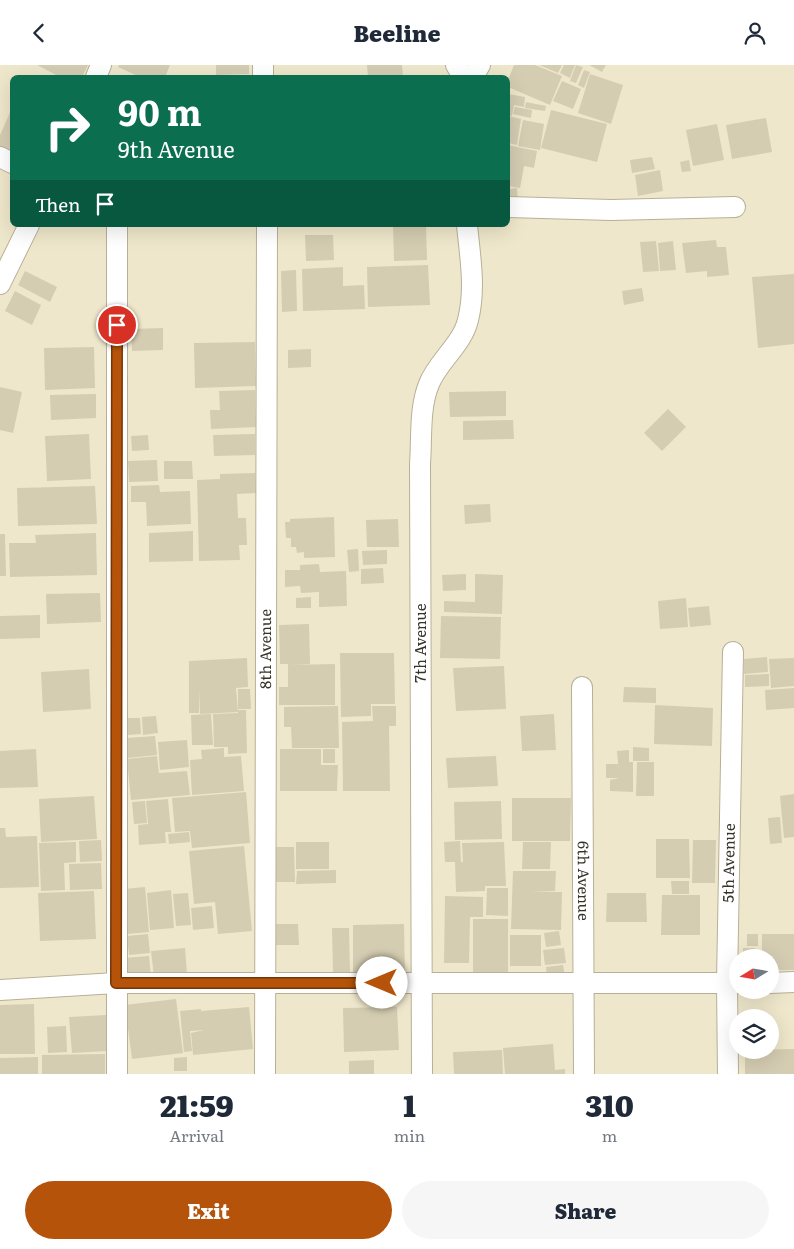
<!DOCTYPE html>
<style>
body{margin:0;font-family:Literata,serif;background:#f6f6f7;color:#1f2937;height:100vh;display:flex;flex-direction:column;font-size:19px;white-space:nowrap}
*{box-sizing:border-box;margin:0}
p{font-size:16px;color:#747a83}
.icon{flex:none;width:28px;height:28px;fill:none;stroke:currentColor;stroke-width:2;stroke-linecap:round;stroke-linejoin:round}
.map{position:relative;height:1009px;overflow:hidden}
.details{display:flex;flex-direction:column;background:#fff;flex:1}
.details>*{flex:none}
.guide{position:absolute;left:10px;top:10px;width:500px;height:152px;border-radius:8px;box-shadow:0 5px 20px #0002;background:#0b6e4f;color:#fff;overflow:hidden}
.needle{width:32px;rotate:259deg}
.controls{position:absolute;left:729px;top:884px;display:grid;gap:10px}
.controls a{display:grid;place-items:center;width:50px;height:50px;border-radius:50%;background:#fff;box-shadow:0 5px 20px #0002;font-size:25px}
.pin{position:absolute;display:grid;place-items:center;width:42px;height:42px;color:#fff;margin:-21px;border:2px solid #fff;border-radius:50%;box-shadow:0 1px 5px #0007}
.me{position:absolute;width:55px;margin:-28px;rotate:270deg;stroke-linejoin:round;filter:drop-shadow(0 0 4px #0008)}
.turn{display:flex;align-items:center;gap:18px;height:105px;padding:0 25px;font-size:22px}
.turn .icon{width:65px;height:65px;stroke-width:2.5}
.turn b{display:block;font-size:35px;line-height:42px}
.then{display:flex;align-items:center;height:48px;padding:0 25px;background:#0003;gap:10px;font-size:19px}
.eta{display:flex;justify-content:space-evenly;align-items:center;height:85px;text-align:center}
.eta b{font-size:30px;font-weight:800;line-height:35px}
.primary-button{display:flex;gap:10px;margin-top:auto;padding:10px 25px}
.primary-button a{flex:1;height:58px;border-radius:30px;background:#b45309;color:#fff;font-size:20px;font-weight:800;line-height:58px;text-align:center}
.primary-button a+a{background:#f6f6f7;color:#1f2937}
header{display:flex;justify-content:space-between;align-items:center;height:65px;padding:0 25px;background:#fff;font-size:22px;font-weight:800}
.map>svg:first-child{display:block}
</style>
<header><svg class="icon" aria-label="back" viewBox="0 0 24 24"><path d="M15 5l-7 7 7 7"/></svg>Beeline<svg class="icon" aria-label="person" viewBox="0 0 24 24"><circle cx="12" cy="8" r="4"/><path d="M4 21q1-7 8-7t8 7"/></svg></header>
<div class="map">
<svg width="794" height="1009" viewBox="0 0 794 1009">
<rect width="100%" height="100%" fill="#efe7cb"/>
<g fill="#d5cdb2">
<polygon points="37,0 88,0 82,12 60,12"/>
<polygon points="119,0 170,0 165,12 140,12 118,2"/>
<polygon points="216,0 249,0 249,9 216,10"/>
<polygon points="367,0 402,0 403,12 368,12"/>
<polygon points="514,0 535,0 562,11 550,40 508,22 508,15"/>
<polygon points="539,0 562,0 558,8"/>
<polygon points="564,0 575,0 570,13 560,8"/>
<polygon points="576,0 583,2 576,18 570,16"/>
<polygon points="589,0 606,0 602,7"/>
<polygon points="584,5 590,7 584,23 578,20"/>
<polygon points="590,9 623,20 611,59 578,48"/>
<polygon points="562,16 581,24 573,44 553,36"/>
<polygon points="508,29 525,32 524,42 514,40 512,51 508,50"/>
<polygon points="526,37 546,41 545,46 525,43"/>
<polygon points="515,42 532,45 531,53 513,49"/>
<polygon points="12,43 12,88 0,83 0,70"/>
<polygon points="551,45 607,59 597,97 541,83"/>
<polygon points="508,51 521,54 517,80 508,78"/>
<polygon points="766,53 772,87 732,94 726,60"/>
<polygon points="523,55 544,59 540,85 518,81"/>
<polygon points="717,59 724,95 693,101 686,65"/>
<polygon points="508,80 537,86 534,103 524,101 520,123 508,121"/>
<polygon points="652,92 655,104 632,108 630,95"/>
<polygon points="689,95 691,106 682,107 680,97"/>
<polygon points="660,105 663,126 638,131 635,110"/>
<polygon points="517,123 518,134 508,135 508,124"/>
<polygon points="393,160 426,160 427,195 394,196"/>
<polygon points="305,170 333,170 334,195 306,196"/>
<polygon points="716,175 717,182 726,182 729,210 707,212 707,206 686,208 682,178"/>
<polygon points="656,176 659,206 643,207 640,177"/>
<polygon points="673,176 676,205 660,206 658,178"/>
<polygon points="428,200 430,240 368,242 367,202"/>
<polygon points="343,202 343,221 364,220 365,244 303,246 302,204"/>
<polygon points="296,205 297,246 282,247 281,206"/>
<polygon points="25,206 57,222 50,237 18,220"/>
<polygon points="794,209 794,279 758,283 752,212"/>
<polygon points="642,223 644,236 624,240 622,226"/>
<polygon points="15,226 41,240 32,260 5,246"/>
<polygon points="163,263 163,285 132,286 131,264"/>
<polygon points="255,277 256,321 195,323 194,278"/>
<polygon points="94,282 95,323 45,325 44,283"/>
<polygon points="311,284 311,302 288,303 288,285"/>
<polygon points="0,322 22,327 13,368 0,365"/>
<polygon points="255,325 256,362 211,364 210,345 220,345 219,326"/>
<polygon points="506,326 506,351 450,352 449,327"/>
<polygon points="96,329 96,353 51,355 50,330"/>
<polygon points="668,344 686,362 662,386 644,368"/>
<polygon points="513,355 514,374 463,375 463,356"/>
<polygon points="89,369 91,414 47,416 45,371"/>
<polygon points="255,369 255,390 214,391 213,370"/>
<polygon points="148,370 149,385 132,386 131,371"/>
<polygon points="157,395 158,416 129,417 128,396"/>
<polygon points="164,396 192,396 193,414 164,414"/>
<polygon points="255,408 256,428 237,429 238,453 246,453 247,480 239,480 240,495 199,496 197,415 220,414 220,409"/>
<polygon points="159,420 160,427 190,426 191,459 147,461 146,437 131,437 131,421"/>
<polygon points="95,421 97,459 18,461 17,423"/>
<polygon points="490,439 491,457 465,459 464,440"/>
<polygon points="334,452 335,492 304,493 304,487 297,488 296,482 291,482 291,473 286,473 285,457 290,457 290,454"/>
<polygon points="398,454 399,482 367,482 366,455"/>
<polygon points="193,466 193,496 149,497 149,468"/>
<polygon points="96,468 97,510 10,512 9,478 36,478 35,470"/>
<polygon points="0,469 5,469 6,511 0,511"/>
<polygon points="358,484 359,506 349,507 347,485"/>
<polygon points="387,485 387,499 363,500 362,486"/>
<polygon points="319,499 320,507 346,506 347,541 319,542 319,527 301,528 300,521 285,522 285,505 300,505 300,500"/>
<polygon points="383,503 384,518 361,519 361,504"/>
<polygon points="466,509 466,525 443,526 442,510"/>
<polygon points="475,509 503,510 502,549 444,547 444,536 475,537"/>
<polygon points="100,528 101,557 47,559 46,529"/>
<polygon points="311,532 311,543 296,543 296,533"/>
<polygon points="686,533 688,562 660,564 658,536"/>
<polygon points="709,541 711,560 690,562 688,543"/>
<polygon points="40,550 40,573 0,574 0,551"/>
<polygon points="441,551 501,552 500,594 440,593"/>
<polygon points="309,559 310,599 290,600 335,599 335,640 279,640 279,622 288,622 288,599 280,599 279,560"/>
<polygon points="340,588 394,588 395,639 371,639 371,651 341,652"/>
<polygon points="767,592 768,607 744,609 744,594"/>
<polygon points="247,593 248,622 236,623 238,647 200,649 199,625 199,648 189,648 189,596"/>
<polygon points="794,593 794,621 771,623 769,594"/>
<polygon points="504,601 506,644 456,646 453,603"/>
<polygon points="89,604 91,644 43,647 41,607"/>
<polygon points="769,609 769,621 745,622 745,610"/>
<polygon points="624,622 656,623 656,638 623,637"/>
<polygon points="794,623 794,643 766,645 765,625"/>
<polygon points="238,624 250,624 251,644 238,644"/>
<polygon points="655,640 713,643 712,681 654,679"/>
<polygon points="338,641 339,683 292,683 291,662 284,662 284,642"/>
<polygon points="372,641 396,641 396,661 389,661 390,726 343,726 342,657 373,656"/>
<polygon points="238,645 246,645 247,688 228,689 228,682 214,682 213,649 238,648 238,652"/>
<polygon points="211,649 213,680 192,680 191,650"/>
<polygon points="554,649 556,685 522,686 520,651"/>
<polygon points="156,651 158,668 143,670 142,652"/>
<polygon points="127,653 140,653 141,669 128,670"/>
<polygon points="155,671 157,690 128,693 127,673"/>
<polygon points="187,675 189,702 160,705 158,677"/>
<polygon points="633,682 649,683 649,696 633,696"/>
<polygon points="224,683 224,692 241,691 244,726 192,730 190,695 202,694 201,685"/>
<polygon points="36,684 38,722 0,723 0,686"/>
<polygon points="280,684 321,684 321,700 338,700 337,726 280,726"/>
<rect x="323" y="684" width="12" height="14"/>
<polygon points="629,685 629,697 633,697 633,727 610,726 610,715 619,713 606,713 606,699 618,699 619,708 617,686"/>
<polygon points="157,691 159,708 187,706 190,730 131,735 127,694"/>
<polygon points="496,691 498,721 448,723 446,693"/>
<polygon points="637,697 654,697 654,731 636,731"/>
<polygon points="246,727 250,778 192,783 190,766 175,767 172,733"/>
<polygon points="794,729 794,772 784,773 780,731"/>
<polygon points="94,731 97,774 41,777 39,734"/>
<polygon points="512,733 571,733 570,776 512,776"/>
<polygon points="168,734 171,767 165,767 166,778 139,780 138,760 148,759 146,736"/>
<polygon points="145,736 147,758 134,759 132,737"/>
<polygon points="501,736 502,774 455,775 454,737"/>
<polygon points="780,752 782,778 770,779 768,753"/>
<polygon points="0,763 5,763 6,772 37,771 39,822 0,823"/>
<polygon points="189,767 190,777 169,779 168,769"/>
<polygon points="656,774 689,774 690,813 656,813"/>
<polygon points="101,775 102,796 80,797 79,776"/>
<polygon points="693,775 716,775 715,818 692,818"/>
<polygon points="460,776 461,797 463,797 462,778 504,777 506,821 485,821 485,826 456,827 455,797 445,797 444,777"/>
<polygon points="76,777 76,797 64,798 65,825 41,826 39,778"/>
<rect x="296" y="777" width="33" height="27"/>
<polygon points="523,777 551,777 550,804 522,804"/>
<polygon points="244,781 252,866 218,869 215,837 194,839 189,786"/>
<polygon points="276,782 294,782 295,817 276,817"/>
<polygon points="101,798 102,824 70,825 69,799"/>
<polygon points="336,805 336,818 296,819 297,806"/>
<polygon points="513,806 556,806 555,826 531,827 562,827 561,865 511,864"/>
<polygon points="671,816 689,816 689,829 672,829"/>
<polygon points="145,822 149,867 127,869 123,824"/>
<polygon points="487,823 508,823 508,851 486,850"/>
<polygon points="171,825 174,863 150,865 147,828"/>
<polygon points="94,826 96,874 40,876 38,828"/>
<polygon points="188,828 191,860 176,861 173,829"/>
<polygon points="607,828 646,828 647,857 606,857"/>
<polygon points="662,830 700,830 700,870 661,870"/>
<polygon points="445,831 483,832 483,852 470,852 469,898 444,898"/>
<polygon points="212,841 214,863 193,865 191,843"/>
<polygon points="473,854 508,854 508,913 473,912"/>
<polygon points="275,859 298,859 299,880 276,880"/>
<polygon points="404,859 405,911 353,911 353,860"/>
<polygon points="332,863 349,863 350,908 333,909"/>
<polygon points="559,866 561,880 546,882 544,868"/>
<polygon points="148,869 150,888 129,890 127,871"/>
<rect x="747" y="869" width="11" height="12"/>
<polygon points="762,869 794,869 794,905 770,905 770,892 762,892"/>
<rect x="510" y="870" width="31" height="31"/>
<polygon points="185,883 187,908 154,912 151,886"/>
<polygon points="564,883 566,898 545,900 543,885"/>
<rect x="743" y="883" width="12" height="9"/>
<polygon points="149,891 151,912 125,914 123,893"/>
<polygon points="563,900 565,911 547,913 546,902"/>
<polygon points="176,934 183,988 132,994 125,940"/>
<polygon points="34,939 35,989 0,989 0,940"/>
<polygon points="249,942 253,984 193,990 191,968 204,965 190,966 192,986 184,987 180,946 201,944 201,946"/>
<polygon points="397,942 399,985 344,987 343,943"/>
<polygon points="106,950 108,986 72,988 69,952"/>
<polygon points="66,961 67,987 48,988 47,962"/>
<polygon points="553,979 555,1005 565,1004 565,1009 505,1009 503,983"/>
<polygon points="794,984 794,1009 745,1009 745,985"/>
<polygon points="502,985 503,1009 454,1009 453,987"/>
<polygon points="105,989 105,1009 42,1009 42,990"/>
<polygon points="38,992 38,1009 0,1009 0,993"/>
<polygon points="187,992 187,1006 174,1006 174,993"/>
<polygon points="374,995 374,1009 349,1009 349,996"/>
</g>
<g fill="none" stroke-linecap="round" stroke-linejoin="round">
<g stroke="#b8b096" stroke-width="22">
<g id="minor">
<polyline points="263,0 263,12"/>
<polyline points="456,0 463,12"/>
<polyline points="96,12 101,0"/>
<polyline points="473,12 480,0"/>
<polyline points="0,92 12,98"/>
<polyline points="508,142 611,145 735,142"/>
<polyline points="0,219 29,160"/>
<path id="s1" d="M582,622L584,1009"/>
<polyline points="770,918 794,917"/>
<polyline points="0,925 116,918 738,918"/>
<polyline points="117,1009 117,160"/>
<path id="s2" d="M265,1009L267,160"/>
<path d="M422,1009L420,399C422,373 419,343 429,319C438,296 462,280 468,255C476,223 470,192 467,160"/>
<path id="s3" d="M728,1009L727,918L733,587"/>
</g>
</g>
<use href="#minor" stroke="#fff" stroke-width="20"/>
</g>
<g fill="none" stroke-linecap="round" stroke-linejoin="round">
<g stroke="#753606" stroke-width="12">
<polyline id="route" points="117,260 116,918 382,918"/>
</g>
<use href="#route" stroke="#b45309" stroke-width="9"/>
</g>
<g text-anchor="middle" stroke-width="5" stroke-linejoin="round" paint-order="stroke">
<g font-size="15" fill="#363328" stroke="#fff">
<text transform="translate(421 578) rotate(-90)" y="5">7th Avenue</text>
<text dy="5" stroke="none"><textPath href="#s2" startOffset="425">8th Avenue</textPath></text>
<text dy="5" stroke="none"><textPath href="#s3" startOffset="211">5th Avenue</textPath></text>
<text dy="5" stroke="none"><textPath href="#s1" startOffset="194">6th Avenue</textPath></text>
</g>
</g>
</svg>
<div class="controls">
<a><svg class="needle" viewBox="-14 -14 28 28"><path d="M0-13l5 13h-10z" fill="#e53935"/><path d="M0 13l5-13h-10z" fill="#747a83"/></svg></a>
<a><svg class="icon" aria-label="layers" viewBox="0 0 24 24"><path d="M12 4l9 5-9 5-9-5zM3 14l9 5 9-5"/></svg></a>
</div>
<div class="pin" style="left:117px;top:260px;background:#d93025"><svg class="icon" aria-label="arrive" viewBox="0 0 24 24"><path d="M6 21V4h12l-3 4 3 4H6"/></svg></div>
<svg class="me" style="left:382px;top:918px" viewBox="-20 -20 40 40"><circle r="19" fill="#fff"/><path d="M0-13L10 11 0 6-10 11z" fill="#b45309"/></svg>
<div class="guide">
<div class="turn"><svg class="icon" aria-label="right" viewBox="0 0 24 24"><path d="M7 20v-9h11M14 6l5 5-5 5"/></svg><div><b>90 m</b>9th Avenue</div></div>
<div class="then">Then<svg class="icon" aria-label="arrive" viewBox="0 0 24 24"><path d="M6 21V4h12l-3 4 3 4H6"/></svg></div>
</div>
</div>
<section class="details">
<div class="eta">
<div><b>21:59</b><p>Arrival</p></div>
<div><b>1</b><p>min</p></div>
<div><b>310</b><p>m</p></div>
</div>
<div class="primary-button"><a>Exit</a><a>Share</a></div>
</section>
